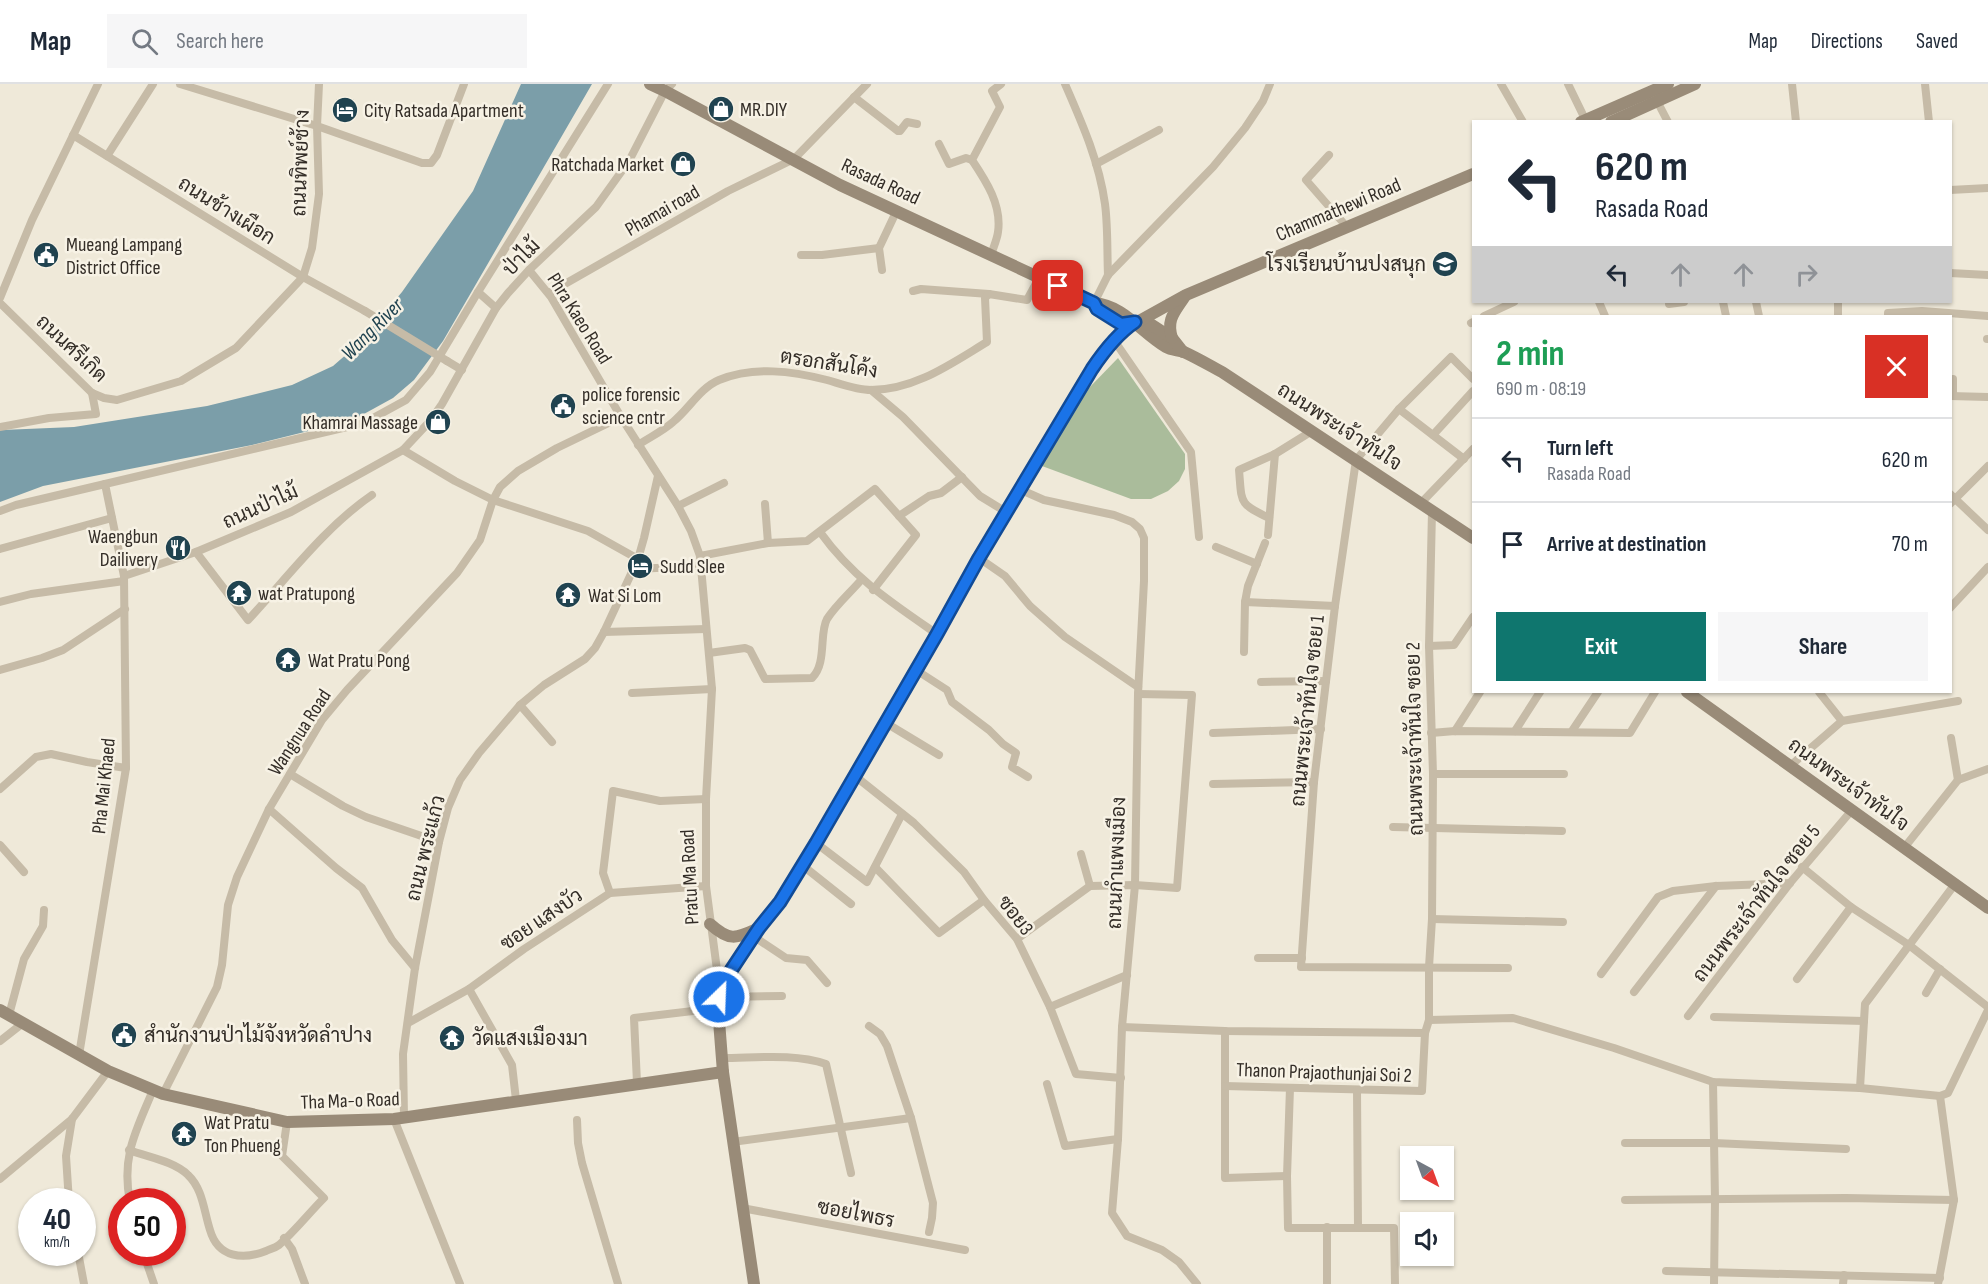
<!DOCTYPE html>
<meta charset="utf-8">
<style>
body{margin:0;font-family:"Sofia Sans Condensed",Sarabun,sans-serif;background:#f6f6f7;color:#1f2937;height:100vh;display:flex;flex-direction:column;font-size:22px;white-space:nowrap}
*{box-sizing:border-box;margin:0}
p{font-size:20px;color:#747a83}
.icon{flex:none;width:33px;height:33px;fill:none;stroke:currentColor;stroke-width:2;stroke-linecap:round;stroke-linejoin:round}
.map{position:relative;flex:1;overflow:hidden}
.panel{position:absolute;left:1472px;top:231px;width:480px;height:378px;display:flex;flex-direction:column;background:#fff;border-radius:0px;box-shadow:0 2px 4px #0004}
.panel>*{flex:none}
.banner{position:absolute;left:1472px;top:36px;width:480px;height:183px;border-radius:0px;box-shadow:0 2px 4px #0004;background:#fff;color:#1f2937;overflow:hidden}
.needle{width:39px;rotate:139deg}
.buttons{position:absolute;left:1400px;top:1062px;display:grid;gap:12px}
.buttons a{display:grid;place-items:center;width:54px;height:54px;border-radius:0px;background:#fff;box-shadow:0 2px 4px #0004;font-size:30px}
.speed{position:absolute;left:18px;top:1104px;display:flex;gap:12px;font-size:30px;font-weight:700;text-align:center}
.speed>*{display:grid;place-content:center;width:78px;height:78px;border-radius:50%;background:#fff;box-shadow:0 2px 4px #0004;line-height:1}
.speed small{font-size:15px;font-weight:400}
.speed .limit{border:9px solid #d22;background:#fff;color:#111}
.pin{position:absolute;display:grid;place-items:center;width:51px;height:51px;color:#fff;margin:-26px;border-radius:12px;box-shadow:0 3px 9px #0006}
.me{position:absolute;width:66px;margin:-33px;rotate:24deg;stroke-linejoin:round;filter:drop-shadow(0 0 4px #0008)}
.turn{display:flex;align-items:center;gap:21px;height:126px;padding:0 24px;font-size:27px}
.turn .icon{width:78px;height:78px;stroke-width:2.5}
.turn b{display:block;font-size:42px;line-height:51px}
.lanes{display:flex;align-items:center;height:57px;padding:0 24px;background:#0003;justify-content:center;gap:30px;direction:ltr}
.lanes .off{opacity:.35}
.round{display:grid;place-items:center;flex:none;width:63px;height:63px;border-radius:0px;background:#f6f6f7}
.summary{display:flex;align-items:center;justify-content:space-between;height:102px;padding:0 24px}
h1{font-size:36px;font-weight:700;line-height:45px;color:#1e9e55}
.primary-button{display:flex;gap:12px;margin-top:auto;padding:12px 24px}
.primary-button a{flex:1;height:69px;border-radius:0px;background:#0f766e;color:#fff;font-size:24px;font-weight:700;line-height:69px;text-align:center}
.primary-button a+a{background:#f6f6f7;color:#1f2937}
ul{padding:0;list-style:none}
li{display:flex;align-items:center;gap:18px;height:84px;padding:0 24px;border-top:2px solid #e0e1e3}
li div{flex:1}
li b{display:block;font-size:22px}
li em{font-style:normal}
header{display:flex;align-items:center;gap:36px;box-sizing:border-box;height:84px;padding:0 30px;background:#fff;border-bottom:2px solid #e0e1e3}
header strong{font-size:28px}
nav{display:flex;gap:33px;margin-inline-start:auto;font-size:21px}
.search{width:420px;height:54px;background:#f6f6f7;display:flex;align-items:center;gap:15px;box-sizing:border-box;padding:0 21px;border-radius:0px;color:#747a83;font-size:22px}
.map>svg:first-child{display:block}
</style>
<header>
<strong>Map</strong>
<div class="search"><svg class="icon" aria-label="search" viewBox="0 0 24 24"><circle cx="10" cy="10" r="6"/><path d="M15 15l6 6"/></svg>Search here</div>
<nav><a>Map</a><a>Directions</a><a>Saved</a></nav>
</header>
<div class="map">
<svg width="1988" height="1200" viewBox="0 0 1988 1200">
<rect width="100%" height="100%" fill="#efe9d9"/>
<polygon fill="#aabc9b" points="1118,274 1185,370 1185,385 1179,397 1168,407 1151,415 1131,415 1042,382 1087,306"/>
<polygon fill="#7b9ea9" points="521,0 592,0 443,257 414,296 393,314 353,336 252,361 43,402 0,418 0,346 2,346 74,343 207,322 292,301 333,282 356,262 402,208 473,107"/>
<g fill="none" stroke-linecap="round" stroke-linejoin="round">
<g stroke="#c6bba7" stroke-width="8">
<polyline points="180,0 317,42 422,79 431,79 437,71 464,0"/>
<path d="M1065,0C1082,39 1099,77 1105,120C1108,143 1107,167 1108,191"/>
<polyline points="1501,0 1523,38"/>
<polyline points="1568,0 1585,35"/>
<polyline points="1792,0 1796,38"/>
<polyline points="1925,0 1929,38"/>
<polyline points="854,13 898,47 900,47 907,38 917,40"/>
<polyline points="1657,17 1668,38"/>
<polyline points="73,51 303,193 365,227"/>
<polyline points="939,60 949,80 966,74 972,76"/>
<polyline points="1329,71 1306,96 1346,142"/>
<polyline points="107,72 153,0"/>
<polyline points="1096,80 1159,46"/>
<polyline points="1950,106 1988,104"/>
<polyline points="801,171 822,171 879,164"/>
<path d="M991,171C993,164 997,156 998,148C1002,121 986,97 972,76L1000,23L992,7L1001,0"/>
<polyline points="529,186 551,213 621,333 678,422 691,447 700,472 712,605 706,715 706,802 717,886 722,900"/>
<polyline points="882,186 879,164 897,126"/>
<polyline points="1950,189 1988,191"/>
<polyline points="913,207 921,205 989,210"/>
<polyline points="478,208 496,224"/>
<polyline points="549,209 728,107 794,75 867,0"/>
<polyline points="0,214 32,136 98,0"/>
<polyline points="1599,218 1605,232"/>
<polyline points="1723,218 1726,232"/>
<polyline points="1756,218 1759,232"/>
<polyline points="1838,218 1838,232"/>
<polyline points="0,219 92,309 104,314 117,316 181,297 236,264 303,193 312,164 319,110 317,42 319,0"/>
<polyline points="1094,219 1108,191 1213,83 1245,44 1263,17 1270,0"/>
<polyline points="1669,220 1684,218"/>
<polyline points="1484,232 1514,218"/>
<polyline points="1888,232 1888,229 1922,227 1988,232"/>
<polyline points="1471,239 1473,238"/>
<polyline points="1987,255 1988,255"/>
<polyline points="1118,262 1191,368 1199,453"/>
<polyline points="447,277 462,286"/>
<polyline points="1473,295 1451,273 1399,325 1356,376 1335,522 1314,698 1301,883 1508,884"/>
<polyline points="871,306 903,333 980,412 1006,428"/>
<polyline points="1950,312 1988,313"/>
<polyline points="1953,312 1953,295"/>
<polyline points="1399,325 1464,375"/>
<polyline points="0,343 49,334 96,330 92,309"/>
<polyline points="1433,351 1473,307"/>
<path d="M638,361C650,353 663,347 673,338C689,325 700,304 719,296C754,282 792,287 827,296C841,300 857,306 871,306C915,306 952,279 987,258L985,214L989,210L1027,216L1039,194"/>
<polyline points="403,366 455,397 493,416 588,447 638,475"/>
<polyline points="1019,405 1044,416 1114,431 1132,438 1140,445 1144,454 1144,497 1138,610 1135,801 1122,943 1118,1055 1112,1129 1127,1152 1162,1166 1179,1178 1197,1200"/>
<polyline points="1950,410 1988,446"/>
<polyline points="1421,419 1473,365"/>
<polyline points="765,420 768,459"/>
<polyline points="1950,420 1988,382"/>
<polyline points="678,422 724,399"/>
<polyline points="0,427 16,421 105,400 364,339 406,316 430,288 478,208 608,0"/>
<polyline points="899,432 929,412 941,409 962,393"/>
<path d="M1269,434C1238,419 1242,419 1239,386L1275,370L1312,347"/>
<path d="M820,448C853,494 892,519 937,550"/>
<polyline points="1268,451 1275,370"/>
<polyline points="1216,463 1257,480"/>
<polyline points="0,465 112,434"/>
<path d="M196,468L248,536C287,494 325,443 372,411"/>
<polyline points="700,472 768,459 807,457 875,405 916,451 873,506"/>
<polyline points="979,474 1005,492 1030,522 1065,553 1138,603"/>
<polyline points="634,485 701,482"/>
<polyline points="124,492 196,468 291,428 403,366 431,336 442,320 496,224 508,209 529,186 596,123 629,77 665,7 672,0"/>
<polyline points="0,518 31,510 124,497"/>
<polyline points="1245,518 1335,522"/>
<polyline points="1950,524 1988,483"/>
<polyline points="604,548 706,545"/>
<polyline points="1429,562 1454,561 1473,533"/>
<polyline points="1244,568 1245,518 1248,502 1265,459"/>
<path d="M709,569L745,564L750,566L765,595L812,594C827,580 819,549 827,535C836,521 851,508 862,495"/>
<polyline points="0,586 42,574 63,566 125,525"/>
<polyline points="916,586 947,606 952,618 989,646 1003,660 1016,669 1012,683 1028,693"/>
<polyline points="1261,598 1326,597"/>
<polyline points="1819,608 1842,637"/>
<polyline points="632,609 712,605"/>
<polyline points="520,621 552,658"/>
<polyline points="886,639 939,671"/>
<polyline points="1455,647 1480,608"/>
<polyline points="1515,647 1540,608"/>
<polyline points="1572,647 1598,608"/>
<polyline points="1213,649 1321,645"/>
<polyline points="1431,649 1455,647 1630,649 1655,608"/>
<polyline points="1951,654 1958,696"/>
<polyline points="1790,682 1842,637 1958,617"/>
<polyline points="290,690 343,722 366,733 439,758"/>
<polyline points="1433,690 1564,690"/>
<polyline points="855,692 914,739 964,788 984,816 1017,855 1050,923 1076,990 1121,994"/>
<polyline points="1213,700 1314,698"/>
<polyline points="0,705 36,673 51,670 87,678 126,684"/>
<polyline points="269,725 336,784 362,804 392,856 415,884"/>
<polyline points="1393,743 1562,747"/>
<polyline points="816,759 867,798 902,730"/>
<polyline points="0,761 24,788"/>
<polyline points="1904,764 1958,696 1988,685"/>
<polyline points="1081,770 1090,802"/>
<polyline points="802,781 851,820"/>
<polyline points="875,783 939,849 984,816"/>
<polyline points="1802,783 1851,823 1909,861 1988,923"/>
<polyline points="610,809 603,789 613,707 660,717 706,715"/>
<polyline points="1432,835 1563,838"/>
<polyline points="753,852 786,874 807,876 827,899"/>
<polyline points="1017,855 1090,802 1135,801 1177,804 1192,611 1138,610"/>
<polyline points="1258,874 1302,874"/>
<polyline points="1601,890 1658,813 1673,807 1716,802 1790,799"/>
<polyline points="1797,895 1851,823"/>
<polyline points="469,905 512,981 516,1016"/>
<polyline points="1634,908 1716,802"/>
<polyline points="1926,909 1940,885"/>
<polyline points="719,913 782,912"/>
<polyline points="1050,923 1127,891"/>
<polyline points="9,931 24,875 43,842 44,826"/>
<polyline points="1688,932 1790,799 1852,726"/>
<polyline points="1714,933 1864,937"/>
<polyline points="1429,936 1513,934 1614,964 1713,998 1860,1004 1940,1012"/>
<polyline points="408,939 469,905 524,865 610,809 706,802"/>
<polyline points="869,942 880,950 887,962 911,1034 933,1119 932,1134 929,1148"/>
<polyline points="1122,943 1225,947 1425,949"/>
<polyline points="1225,947 1225,1094 1287,1092"/>
<polyline points="0,957 23,939"/>
<polyline points="79,971 126,684 124,492 105,400"/>
<path d="M722,974C755,974 794,969 826,980L851,1089"/>
<polyline points="1713,998 1715,1116 1714,1200"/>
<polyline points="637,999 634,934 718,924"/>
<polyline points="1047,1000 1065,1062 1118,1055"/>
<polyline points="1225,1002 1422,1007 1425,949 1429,936 1429,883 1432,835 1433,690 1429,562 1432,427"/>
<polyline points="1290,1004 1287,1092 1288,1144 1394,1144 1395,1200"/>
<polyline points="1860,1004 1865,920 1955,800"/>
<polyline points="1357,1006 1358,1144"/>
<polyline points="163,1010 217,903 222,881 228,821 237,793 269,725 322,636 347,606 457,489 480,456 493,416 500,403 518,387 557,364 621,333"/>
<polyline points="404,1034 403,970 415,884 439,758 448,724 460,696 479,669 520,621 544,601 585,575 595,564 604,548 638,475 644,454 658,392"/>
<polyline points="394,1035 460,1200"/>
<polyline points="577,1036 578,1059 582,1079 618,1200"/>
<polyline points="732,1058 911,1034"/>
<polyline points="1625,1059 1714,1059 1846,1065"/>
<path d="M129,1066C147,1073 174,1077 188,1091C203,1105 204,1128 210,1146C218,1174 243,1176 266,1167C270,1165 275,1164 279,1161C295,1147 309,1129 324,1114L282,1072L287,1038"/>
<polyline points="0,1095 72,1035 108,987"/>
<polyline points="1625,1116 1846,1114 1954,1116"/>
<polyline points="69,1118 66,1072 72,1035"/>
<path d="M130,1118C121,1072 136,1047 153,1006"/>
<polyline points="742,1124 965,1166"/>
<polyline points="284,1154 292,1165 305,1200"/>
<polyline points="78,1168 84,1200"/>
<polyline points="143,1168 154,1200"/>
<polyline points="1666,1187 1940,1194"/>
<polyline points="1327,1200 1327,1143"/>
<polyline points="1843,1200 1844,1191"/>
<polyline points="1938,1200 1954,1116 1940,1012 1948,1009 1988,926"/>
</g>
<g stroke="#998b78" stroke-width="12">
<path d="M650,0L665,7L840,101L1094,219C1123,221 1142,249 1166,263C1171,266 1178,266 1184,268C1197,274 1209,281 1222,288L1473,454"/>
<polyline points="1581,38 1668,0"/>
<polyline points="1611,38 1695,0"/>
<polyline points="1097,225 1121,240 1135,238 1152,241 1172,254 1183,268"/>
<path d="M1172,254C1166,235 1175,228 1185,212"/>
<polyline points="1687,608 1988,824"/>
<path d="M710,840C729,857 735,855 757,845"/>
<polyline points="0,926 108,987 163,1010 287,1038 394,1035 723,988"/>
<polyline points="754,1200 723,988 718,924 722,900 759,844 780,818 816,759 937,550 979,474 1092,285 1123,246 1186,211 1473,90"/>
</g>
<polyline stroke="#c6bba7" stroke-width="8" points="365,227 447,277"/>
</g>
<g fill="none" stroke-linecap="round" stroke-linejoin="round">
<g stroke="#114b97" stroke-width="15">
<path id="route" d="M719,913L722,900L759,844L780,818L816,759L937,550L979,474L1092,285C1104,267 1117,250 1135,238L1121,240L1097,225L1094,219L1058,202"/>
</g>
<use href="#route" stroke="#1a73e8" stroke-width="10"/>
</g>
<defs>
<g id="shop-disc" transform="scale(1.35)"><circle r="9.5" fill="#204350" stroke="#f7f2e5"/><path d="M-5-2.5h2.3a2.7 3.5 0 0 1 5.4 0H5L5.5 6h-11ZM-1.5-2.5h3a1.5 2.3 0 0 0-3 0Z" fill="#fff"/></g>
<g id="hotel-disc" transform="scale(1.35)"><circle r="9.5" fill="#204350" stroke="#f7f2e5"/><path d="M-6-4.5h1.5V1H6V5H4.5V3h-9V5H-6ZM-4 0a1.8 1.8 0 1 1 3.6 0ZM.5 0V-2.5h3Q6-2.5 6 0Z" fill="#fff"/></g>
<g id="civic-disc" transform="scale(1.35)"><circle r="9.5" fill="#204350" stroke="#f7f2e5"/><path d="M-.6-6.5H3V-4.5H.6V-3L4-1V1h2V6H-6V1h2V-1L-.6-3ZM-1.2 2.5V6h2.4V2.5Z" fill="#fff"/></g>
<g id="school-disc" transform="scale(1.35)"><circle r="9.5" fill="#204350" stroke="#f7f2e5"/><path d="M0-5L7-2L0 1L-7-2ZM-4 1L0 2.5L4 1V4Q0 6-4 4Z" fill="#fff"/></g>
<g id="restaurant-disc" transform="scale(1.35)"><circle r="9.5" fill="#204350" stroke="#f7f2e5"/><path d="M-5-6h1v4h1v-4h1v4h1v-4h1v5L-1.5 .5V6h-2V.5L-5-1ZM5-6V6H3V1.5H1.5Q1.5-4 5-6Z" fill="#fff"/></g>
<g id="temple-disc" transform="scale(1.35)"><circle r="9.5" fill="#204350" stroke="#f7f2e5"/><path d="M0-6L5-2H3V0L6.5 2.5H4V6H1.5V3h-3V6H-4V2.5H-6.5L-3 0V-2H-5Z" fill="#fff"/></g>
</defs>
<g fill-rule="evenodd">
<use href="#shop-disc" x="721" y="25"/>
<use href="#hotel-disc" x="345" y="26"/>
<use href="#shop-disc" x="683" y="80"/>
<use href="#civic-disc" x="46" y="171"/>
<use href="#school-disc" x="1445" y="180"/>
<use href="#civic-disc" x="563" y="322"/>
<use href="#shop-disc" x="438" y="338"/>
<use href="#restaurant-disc" x="178" y="464"/>
<use href="#hotel-disc" x="640" y="482"/>
<use href="#temple-disc" x="239" y="509"/>
<use href="#temple-disc" x="568" y="511"/>
<use href="#temple-disc" x="288" y="576"/>
<use href="#civic-disc" x="124" y="951"/>
<use href="#temple-disc" x="452" y="954"/>
<use href="#temple-disc" x="184" y="1050"/>
</g>
<g text-anchor="middle" stroke-width="5" stroke-linejoin="round" paint-order="stroke">
<g font-size="20" fill="#332d27" stroke="#f7f2e5" text-anchor="start">
<text x="740" y="32">MR.DIY</text>
<text x="364" y="33">City Ratsada Apartment</text>
<text x="664" y="87" text-anchor="end">Ratchada Market</text>
<text x="66" y="167">Mueang Lampang<tspan x="66" dy="23">District Office</tspan></text>
<text x="1426" y="187" text-anchor="end">โรงเรียนบ้านปงสนุก</text>
<text x="582" y="317">police forensic<tspan x="582" dy="23">science cntr</tspan></text>
<text x="418" y="345" text-anchor="end">Khamrai Massage</text>
<text x="158" y="459" text-anchor="end">Waengbun<tspan x="158" dy="23">Dailivery</tspan></text>
<text x="660" y="489">Sudd Slee</text>
<text x="258" y="516">wat Pratupong</text>
<text x="588" y="518">Wat Si Lom</text>
<text x="308" y="583">Wat Pratu Pong</text>
<text x="144" y="958">สำนักงานป่าไม้จังหวัดลำปาง</text>
<text x="472" y="961">วัดแสงเมืองมา</text>
<text x="204" y="1045">Wat Pratu<tspan x="204" dy="23">Ton Phueng</tspan></text>
</g>
<g font-size="20" fill="#332d27" stroke="#f7f2e5">
<text transform="translate(300 79) rotate(-88)" y="7">ถนนทิพย์ช้าง</text>
<text transform="translate(881 97) rotate(25)" y="7">Rasada Road</text>
<text transform="translate(1338 125) rotate(-23)" y="7">Chammathewi Road</text>
<text transform="translate(227 126) rotate(32)" y="7">ถนนช้างเผือก</text>
<text transform="translate(662 126) rotate(-30)" y="7">Phamai road</text>
<text transform="translate(521 173) rotate(-45)" y="7">ป่าไม้</text>
<text transform="translate(580 234) rotate(58)" y="7">Phra Kaeo Road</text>
<text transform="translate(72 264) rotate(43)" y="7">ถนนศรีเกิด</text>
<text transform="translate(829 279) rotate(9)" y="7">ตรอกสันโค้ง</text>
<text transform="translate(1340 342) rotate(33)" y="7">ถนนพระเจ้าทันใจ</text>
<text transform="translate(260 422) rotate(-24)" y="7">ถนนป่าไม้</text>
<text transform="translate(1307 627) rotate(-84)" y="7">ถนนพระเจ้าทันใจ ซอย 1</text>
<text transform="translate(299 648) rotate(-57)" y="7">Wangnua Road</text>
<text transform="translate(1414 655) rotate(-91)" y="7">ถนนพระเจ้าทันใจ ซอย 2</text>
<text transform="translate(1849 700) rotate(36)" y="7">ถนนพระเจ้าทันใจ</text>
<text transform="translate(103 702) rotate(-84)" y="7">Pha Mai Khaed</text>
<text transform="translate(425 764) rotate(-76)" y="7">ถนน พระแก้ว</text>
<text transform="translate(1116 779) rotate(-88)" y="7">ถนนกำแพงเมือง</text>
<text transform="translate(689 793) rotate(-93)" y="7">Pratu Ma Road</text>
<text transform="translate(1756 819) rotate(-52)" y="7">ถนนพระเจ้าทันใจ ซอย 5</text>
<text transform="translate(1016 831) rotate(52)" y="7">ซอย3</text>
<text transform="translate(541 835) rotate(-34)" y="7">ซอย แสงบัว</text>
<text transform="translate(1324 988) rotate(2)" y="7">Thanon Prajaothunjai Soi 2</text>
<text transform="translate(350 1016) rotate(-2)" y="7">Tha Ma-o Road</text>
<text transform="translate(856 1129) rotate(11)" y="7">ซอยไพธร</text>
</g>
<g font-size="21" font-style="italic" fill="#204350" stroke="#f7f2e5">
<text transform="translate(372 245) rotate(-45)" y="7">Wang River</text>
</g>
</g>
</svg>
<div class="buttons">
<a><svg class="needle" viewBox="-14 -14 28 28"><path d="M0-13l5 13h-10z" fill="#e53935"/><path d="M0 13l5-13h-10z" fill="#747a83"/></svg></a>
<a><svg class="icon" aria-label="sound" viewBox="0 0 24 24"><path d="M4 9h4l5-4v14l-5-4H4zM17 9q2 3 0 6"/></svg></a>
</div>
<div class="speed"><div>40<small>km/h</small></div><div class="limit">50</div></div>
<div class="pin" style="left:1058px;top:202px;background:#d93025"><svg class="icon" aria-label="arrive" viewBox="0 0 24 24"><path d="M6 21V4h12l-3 4 3 4H6"/></svg></div>
<svg class="me" style="left:719px;top:913px" viewBox="-20 -20 40 40"><circle r="17" fill="#1a73e8" stroke="#fff" stroke-width="3"/><path d="M0-11L8 9 0 5-8 9z" fill="#fff"/></svg>
<div class="banner">
<div class="turn"><svg class="icon" aria-label="left" viewBox="0 0 24 24"><path d="M17 20v-9H6M10 6l-5 5 5 5"/></svg><div><b>620 m</b>Rasada Road</div></div>
<div class="lanes"><svg class="icon" aria-label="left" viewBox="0 0 24 24"><path d="M17 20v-9H6M10 6l-5 5 5 5"/></svg><svg class="icon off" aria-label="ahead" viewBox="0 0 24 24"><path d="M12 20V5M6 11l6-6 6 6"/></svg><svg class="icon off" aria-label="ahead" viewBox="0 0 24 24"><path d="M12 20V5M6 11l6-6 6 6"/></svg><svg class="icon off" aria-label="right" viewBox="0 0 24 24"><path d="M7 20v-9h11M14 6l5 5-5 5"/></svg></div>
</div>
<section class="panel">
<div class="summary"><div><h1>2 min</h1><p>690 m · 08:19</p></div><a class="round" style="background:#d93025;color:#fff"><svg class="icon" aria-label="close" viewBox="0 0 24 24"><path d="M6 6l12 12M18 6L6 18"/></svg></a></div>
<ul>
<li><svg class="icon" aria-label="left" viewBox="0 0 24 24"><path d="M17 20v-9H6M10 6l-5 5 5 5"/></svg><div><b>Turn left</b><p>Rasada Road</p></div><em>620 m</em></li>
<li><svg class="icon" aria-label="arrive" viewBox="0 0 24 24"><path d="M6 21V4h12l-3 4 3 4H6"/></svg><div><b>Arrive at destination</b></div><em>70 m</em></li>
</ul>
<div class="primary-button"><a>Exit</a><a>Share</a></div>
</section>
</div>
